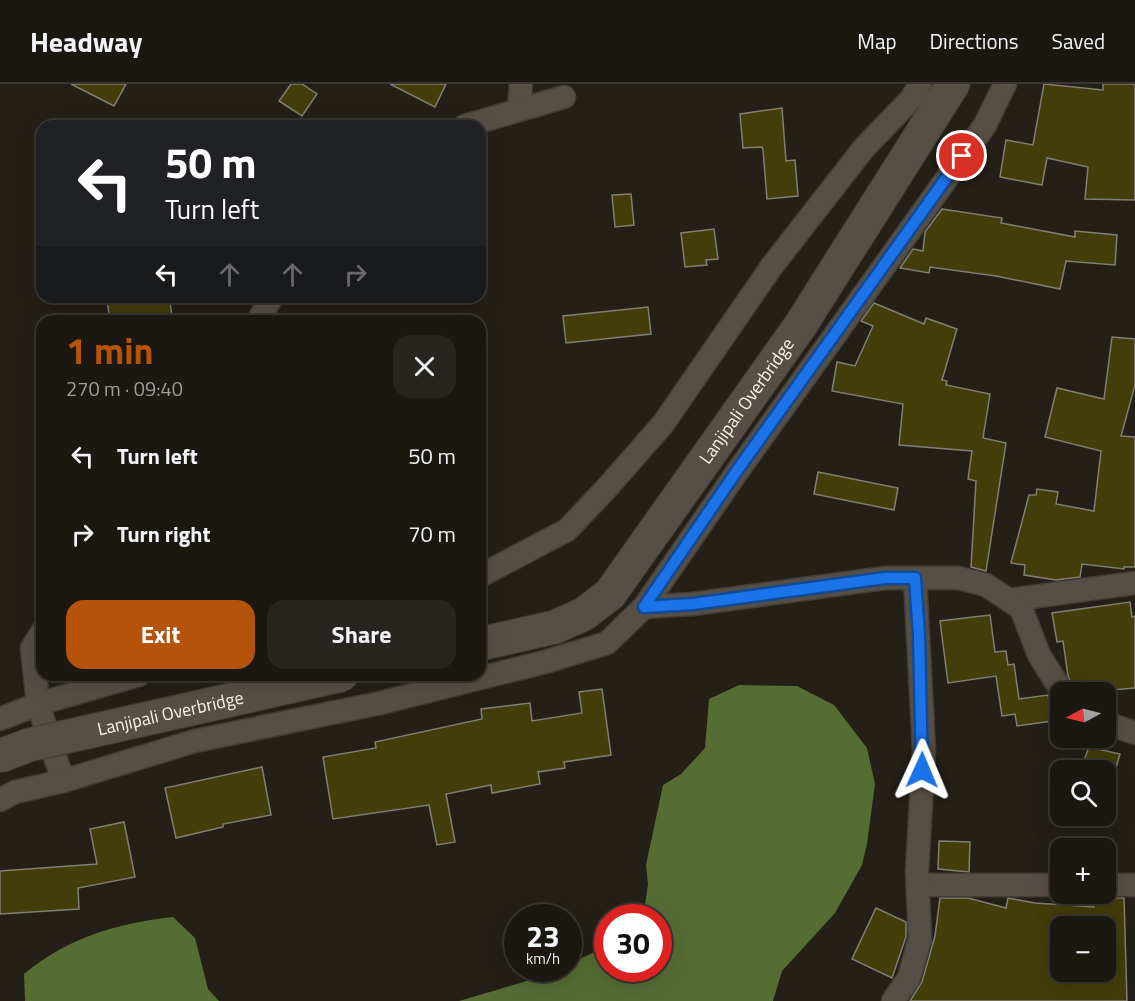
<!DOCTYPE html>
<meta charset="utf-8">
<style>
body{margin:0;font-family:"Titillium Web",sans-serif;background:#28241f;color:#f1f3f6;height:100vh;display:flex;flex-direction:column;font-size:22px;white-space:nowrap}
*{box-sizing:border-box;margin:0}
p{font-size:20px;color:#a09f9f}
.icon{flex:none;width:33px;height:33px;fill:none;stroke:currentColor;stroke-width:2;stroke-linecap:round;stroke-linejoin:round}
.map{position:relative;flex:1;overflow:hidden}
.drawer{position:absolute;left:36px;top:231px;width:450px;height:366px;display:flex;flex-direction:column;background:#1b1711;border-radius:18px;box-shadow:0 6px 24px #0002,0 0 0 2px #393631}
.drawer>*{flex:none}
.top-card{position:absolute;left:36px;top:36px;width:450px;height:183px;border-radius:18px;box-shadow:0 6px 24px #0002,0 0 0 2px #393631;background:#202124;color:#fff;overflow:hidden}
.needle{width:39px;rotate:263deg}
.controls{position:absolute;left:1050px;top:598px;display:grid;gap:12px}
.controls a{display:grid;place-items:center;width:66px;height:66px;border-radius:12px;background:#1b1711;box-shadow:0 6px 24px #0002,0 0 0 2px #393631;font-size:30px}
.speed{position:absolute;left:504px;top:820px;display:flex;gap:12px;font-size:30px;font-weight:700;text-align:center}
.speed>*{display:grid;place-content:center;width:78px;height:78px;border-radius:50%;background:#1b1711;box-shadow:0 6px 24px #0002,0 0 0 2px #393631;line-height:1}
.speed small{font-size:15px;font-weight:400}
.speed .limit{border:9px solid #d22;background:#fff;color:#111}
.pin{position:absolute;display:grid;place-items:center;width:51px;height:51px;color:#fff;margin:-26px;border:3px solid #fff;border-radius:50%;box-shadow:0 2px 6px #0007}
.me{position:absolute;width:66px;margin:-33px;rotate:1deg;stroke-linejoin:round;filter:drop-shadow(0 0 4px #0008)}
.turn{display:flex;align-items:center;gap:21px;height:126px;padding:0 30px;font-size:27px}
.turn .icon{width:78px;height:78px;stroke-width:2.5}
.turn b{display:block;font-size:42px;line-height:51px}
.lanes{display:flex;align-items:center;height:57px;padding:0 30px;background:#0003;justify-content:center;gap:30px;direction:ltr}
.lanes .off{opacity:.35}
.round{display:grid;place-items:center;flex:none;width:63px;height:63px;border-radius:18px;background:#28241f}
.summary{display:flex;align-items:center;justify-content:space-between;height:102px;padding:0 30px}
h1{font-size:36px;font-weight:700;line-height:45px;color:#b45309}
.button{display:flex;gap:12px;margin-top:auto;padding:12px 30px}
.button a{flex:1;height:69px;border-radius:18px;background:#b45309;color:#fff;font-size:24px;font-weight:700;line-height:69px;text-align:center}
.button a+a{background:#28241f;color:#f1f3f6}
ul{padding:0;list-style:none}
li{display:flex;align-items:center;gap:18px;height:78px;padding:0 30px}
li div{flex:1}
li b{display:block;font-size:22px}
li em{font-style:normal}
header{display:flex;align-items:center;gap:36px;box-sizing:border-box;height:84px;padding:0 30px;background:#1b1711;border-bottom:2px solid #393631}
header strong{font-size:28px}
nav{display:flex;gap:33px;margin-inline-start:auto;font-size:21px}
.map>svg:first-child{display:block}
</style>
<header>
<strong>Headway</strong>
<nav><a>Map</a><a>Directions</a><a>Saved</a></nav>
</header>
<div class="map">
<svg width="1135" height="917" viewBox="0 0 1135 917">
<rect width="100%" height="100%" fill="#241f17"/>
<g fill="#556c33">
<polygon points="739,601 797,602 834,621 867,664 875,700 867,760 862,781 835,829 782,887 773,917 459,917 537,894 557,885 568,885 569,880 607,862 608,885 658,885 658,834 643,834 648,800 646,781 663,701 681,690 705,664 709,615"/>
<path d="M173,833L195,854L208,905L219,917H25L24,890C67,854 117,839 173,833Z"/>
</g>
<g fill="#433d09" stroke="#807f74" stroke-width="1.5" fill-rule="evenodd">
<polygon points="71,0 126,0 114,22"/>
<polygon points="291,0 302,0 317,10 302,32 279,17"/>
<polygon points="390,0 446,0 435,23"/>
<polygon points="1044,0 1103,6 1103,0 1135,0 1135,116 1085,115 1088,83 1047,74 1042,101 1000,93 1006,56 1033,61"/>
<polygon points="782,24 786,77 795,76 798,112 767,115 763,66 762,63 743,64 740,30"/>
<polygon points="631,110 634,141 615,143 612,111"/>
<polygon points="942,125 1002,134 1001,139 1075,153 1075,147 1117,151 1115,181 1066,177 1060,205 996,192 930,183 929,189 900,184 913,165 923,167 925,148"/>
<polygon points="714,145 718,175 706,176 707,181 685,183 681,149"/>
<polygon points="126,213 169,213 173,237 110,237 107,216"/>
<polygon points="874,219 924,240 926,234 957,245 942,296 947,297 946,301 990,310 983,354 1006,359 986,487 971,483 976,397 968,395 972,367 899,361 903,320 832,307 837,278 855,282 873,242 861,237"/>
<polygon points="648,223 651,250 566,259 563,232"/>
<polygon points="1112,253 1135,255 1135,301 1121,352 1135,353 1135,483 1124,483 1124,485 1082,480 1080,493 1056,496 1024,491 1025,481 1011,479 1029,411 1036,411 1037,405 1058,408 1056,420 1094,427 1101,367 1045,353 1057,304 1104,315"/>
<polygon points="818,388 898,404 894,426 814,410"/>
<polygon points="1130,518 1132,533 1135,532 1135,604 1076,609 1068,592 1063,557 1057,558 1052,529"/>
<polygon points="990,531 995,568 1006,567 1008,581 1014,580 1019,615 1048,611 1052,637 1017,642 1015,630 1002,632 996,592 948,599 940,537"/>
<polygon points="602,605 611,671 564,678 565,684 538,688 540,700 492,709 491,701 446,710 455,758 437,761 429,721 333,735 323,673 376,664 375,658 482,635 481,625 530,619 532,637 582,629 579,608"/>
<polygon points="1089,663 1120,670 1115,687 1080,687"/>
<polygon points="262,683 271,731 223,740 223,743 176,754 165,704"/>
<polygon points="124,738 135,793 78,804 79,825 0,830 0,787 97,780 90,745"/>
<polygon points="939,757 970,758 969,788 938,785"/>
<path d="M940,814H968L1006,824L1008,814L1035,819L1094,823V814H1124L1127,917H910L922,898L935,852ZM1060,843H1106V888H1060Z"/>
<polygon points="876,824 906,838 906,853 892,894 852,875"/>
</g>
<g fill="none" stroke-linecap="round" stroke-linejoin="round">
<g stroke="#413d37" stroke-width="25">
<g id="street">
<polyline points="519,26 521,0"/>
<polyline points="465,42 564,13"/>
<polyline points="258,237 272,213"/>
<polyline points="480,492 567,446 605,406 663,340 772,182 864,64 912,14 920,0"/>
<polyline points="1009,516 1135,499"/>
<polyline points="644,523 693,520 885,494 959,494 986,501 1021,524 1039,571 1063,609"/>
<polyline points="42,548 32,564 38,620 63,697"/>
<polyline points="0,635 38,620 139,591"/>
<polyline points="1106,639 1135,649"/>
<polyline points="0,716 15,708 63,697 195,657 380,619 545,578 607,559 644,523 737,388 985,41 1005,0"/>
<polyline points="918,801 1060,801"/>
<polyline points="1106,801 1135,801"/>
<polyline points="893,917 909,894 920,855 917,788 924,666 915,494"/>
</g>
</g>
<g stroke="#413d37" stroke-width="35">
<g id="secondary">
<path id="s1" d="M480,560L555,543L584,530L610,510L800,242L953,0"/>
</g>
</g>
<use href="#street" stroke="#564f46" stroke-width="22"/>
<use href="#secondary" stroke="#564f46" stroke-width="33"/>
<g stroke="#413d37" stroke-width="35" stroke-linecap="butt">
<g id="secondary-bridge">
<path id="s2" d="M0,672L29,661L342,591"/>
</g>
</g>
<use href="#secondary-bridge" stroke="#564f46" stroke-width="33"/>
</g>
<g fill="none" stroke-linecap="round" stroke-linejoin="round">
<g stroke="#114b97" stroke-width="15">
<polyline id="route" points="922,686 919,551 915,494 885,494 693,520 644,523 736,388 962,72"/>
</g>
<use href="#route" stroke="#1a73e8" stroke-width="10"/>
</g>
<g text-anchor="middle" stroke-width="5" stroke-linejoin="round" paint-order="stroke">
<g font-size="18" fill="#f8f4ef" stroke="#241f17">
<text dy="6" stroke="none"><textPath href="#s1" startOffset="378">Lanjipali Overbridge</textPath></text>
<text dy="6" stroke="none"><textPath href="#s2" startOffset="176">Lanjipali Overbridge</textPath></text>
</g>
</g>
</svg>
<div class="controls">
<a><svg class="needle" viewBox="-14 -14 28 28"><path d="M0-13l5 13h-10z" fill="#e53935"/><path d="M0 13l5-13h-10z" fill="#a09f9f"/></svg></a>
<a><svg class="icon" aria-label="search" viewBox="0 0 24 24"><circle cx="10" cy="10" r="6"/><path d="M15 15l6 6"/></svg></a>
<a>+</a>
<a>−</a>
</div>
<div class="speed"><div>23<small>km/h</small></div><div class="limit">30</div></div>
<div class="pin" style="left:962px;top:72px;background:#d93025"><svg class="icon" aria-label="arrive" viewBox="0 0 24 24"><path d="M6 21V4h12l-3 4 3 4H6"/></svg></div>
<svg class="me" style="left:922px;top:686px" viewBox="-20 -20 40 40"><path d="M0-17L14 15 0 8-14 15z" fill="#1a73e8" stroke="#fff" stroke-width="4"/></svg>
<div class="top-card">
<div class="turn"><svg class="icon" aria-label="left" viewBox="0 0 24 24"><path d="M17 20v-9H6M10 6l-5 5 5 5"/></svg><div><b>50 m</b>Turn left</div></div>
<div class="lanes"><svg class="icon" aria-label="left" viewBox="0 0 24 24"><path d="M17 20v-9H6M10 6l-5 5 5 5"/></svg><svg class="icon off" aria-label="ahead" viewBox="0 0 24 24"><path d="M12 20V5M6 11l6-6 6 6"/></svg><svg class="icon off" aria-label="ahead" viewBox="0 0 24 24"><path d="M12 20V5M6 11l6-6 6 6"/></svg><svg class="icon off" aria-label="right" viewBox="0 0 24 24"><path d="M7 20v-9h11M14 6l5 5-5 5"/></svg></div>
</div>
<section class="drawer">
<div class="summary"><div><h1>1 min</h1><p>270 m · 09:40</p></div><a class="round"><svg class="icon" aria-label="close" viewBox="0 0 24 24"><path d="M6 6l12 12M18 6L6 18"/></svg></a></div>
<ul>
<li><svg class="icon" aria-label="left" viewBox="0 0 24 24"><path d="M17 20v-9H6M10 6l-5 5 5 5"/></svg><div><b>Turn left</b></div><em>50 m</em></li>
<li><svg class="icon" aria-label="right" viewBox="0 0 24 24"><path d="M7 20v-9h11M14 6l5 5-5 5"/></svg><div><b>Turn right</b></div><em>70 m</em></li>
</ul>
<div class="button"><a>Exit</a><a>Share</a></div>
</section>
</div>
